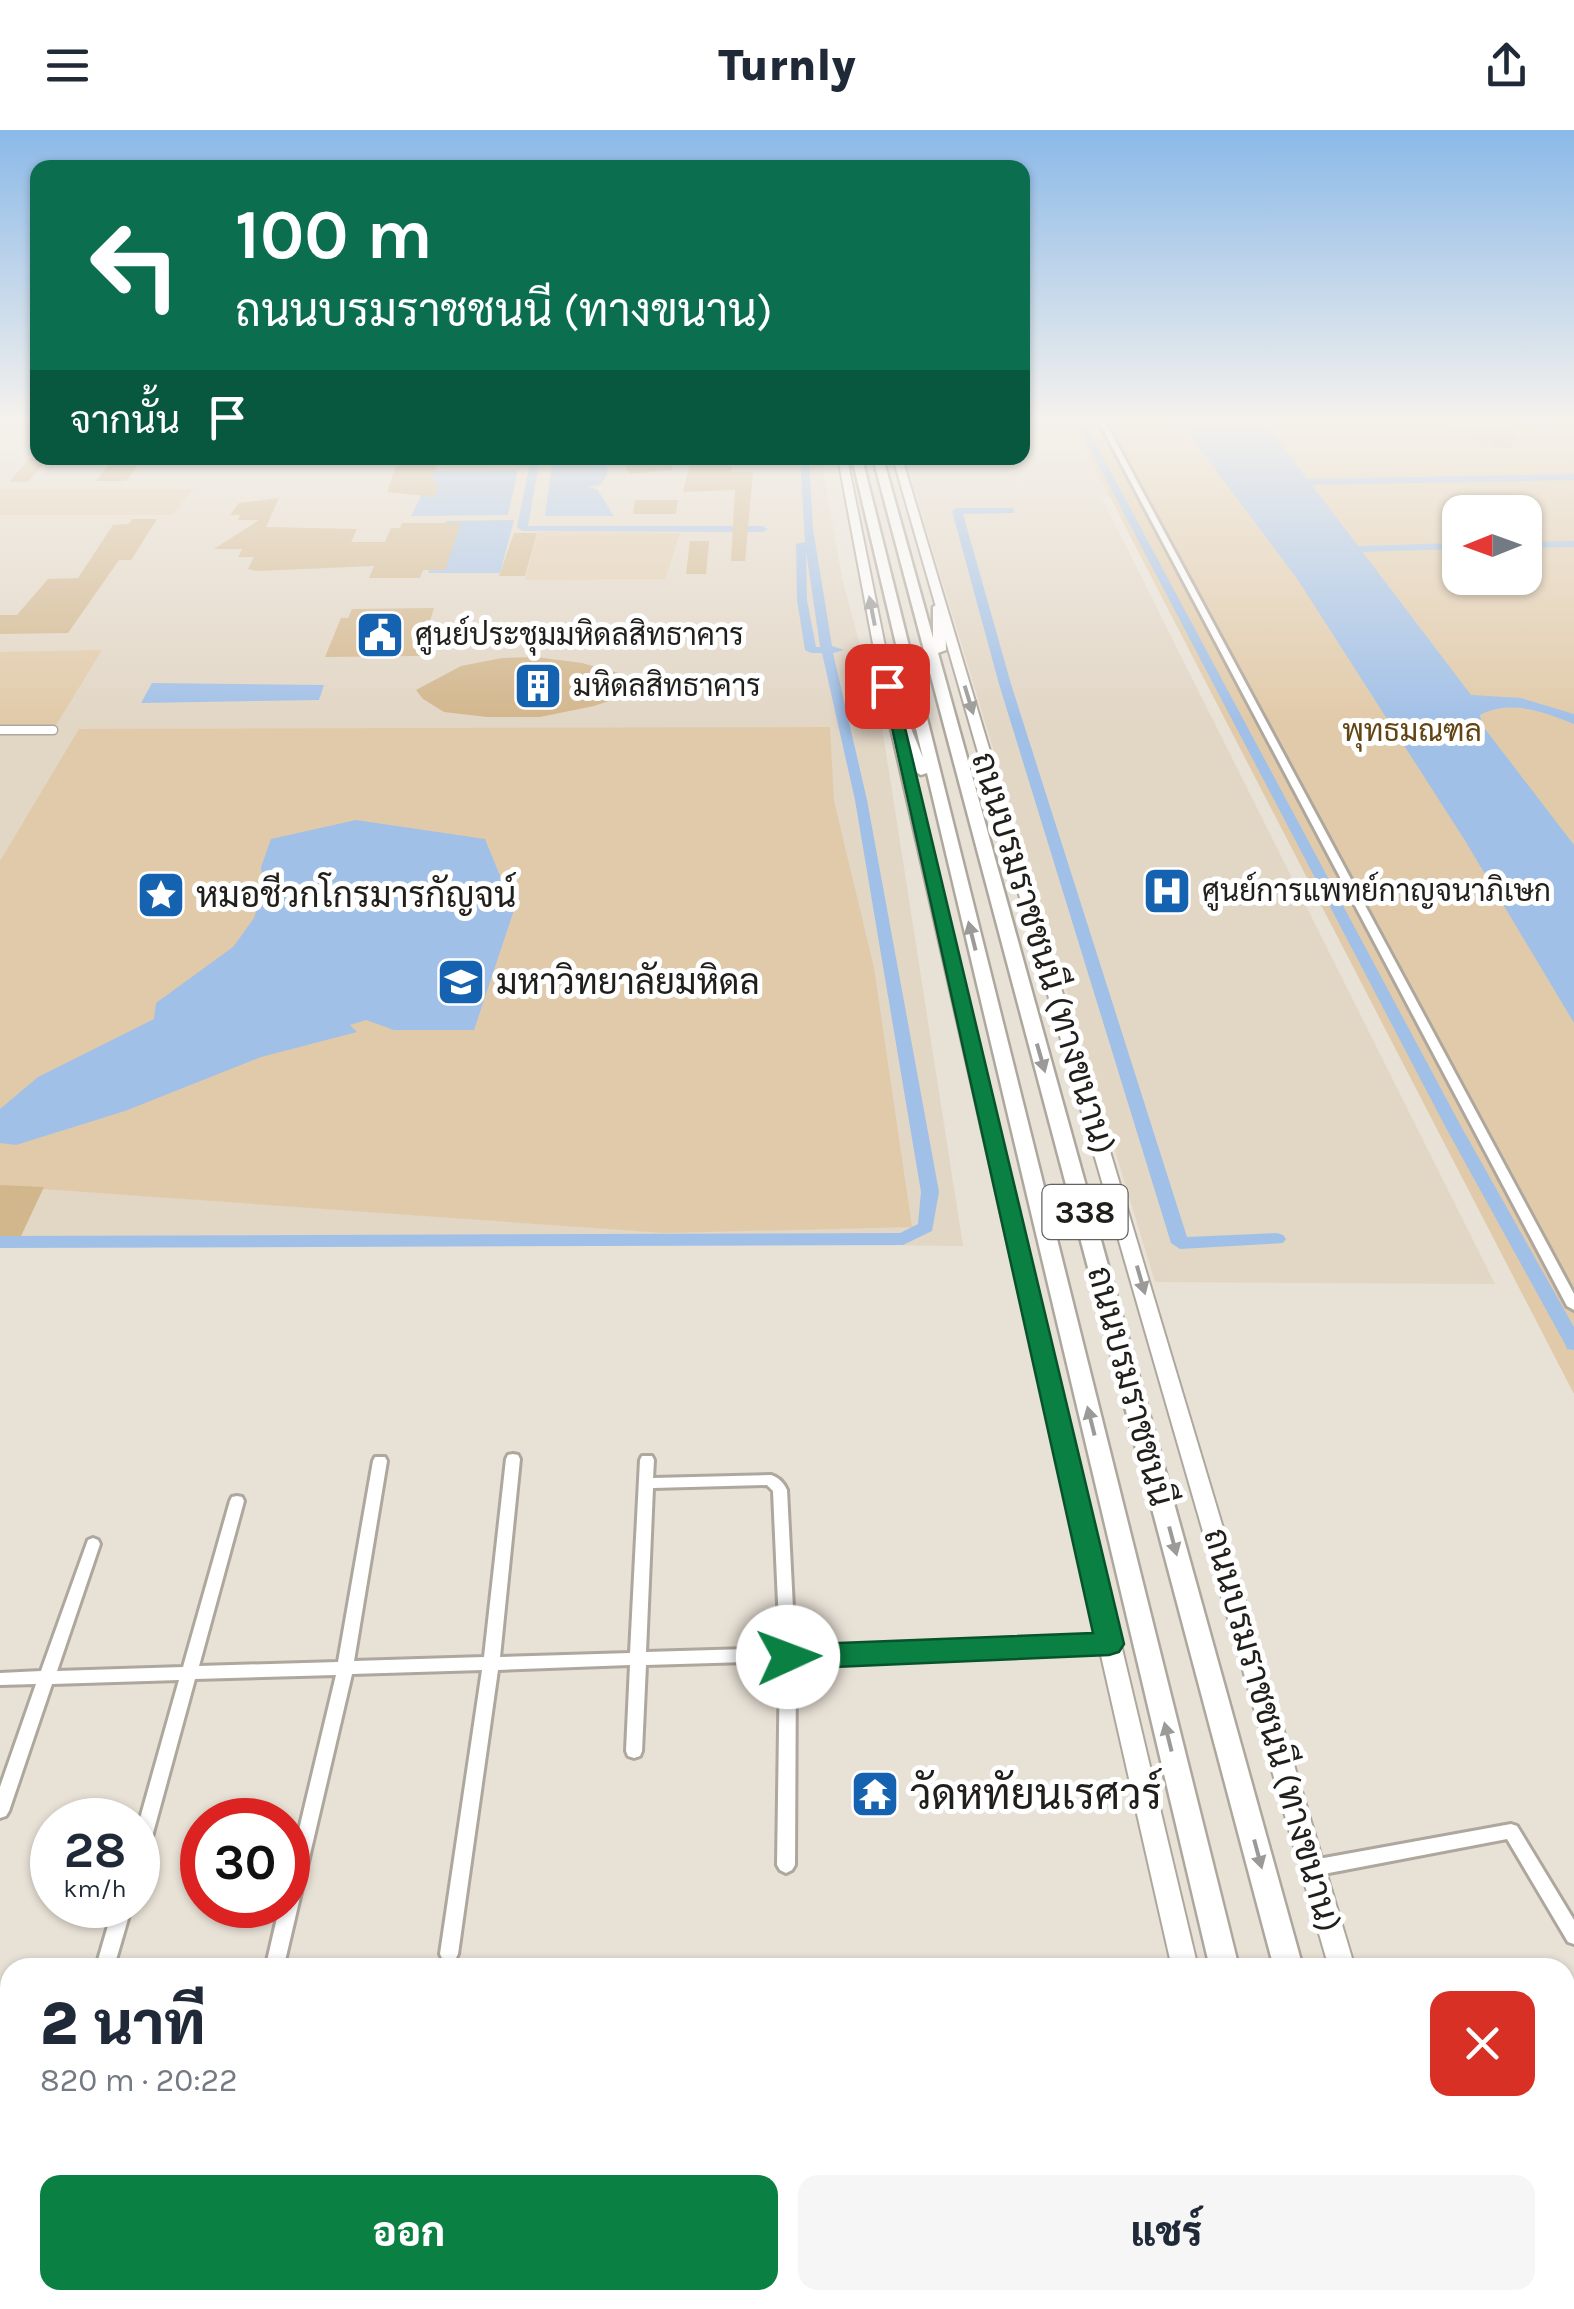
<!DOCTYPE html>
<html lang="th">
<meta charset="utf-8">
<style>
body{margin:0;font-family:Karla,Sarabun,sans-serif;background:#f6f6f7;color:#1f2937;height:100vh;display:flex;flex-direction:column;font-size:38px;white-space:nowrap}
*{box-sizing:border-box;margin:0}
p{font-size:32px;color:#747a83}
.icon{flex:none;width:55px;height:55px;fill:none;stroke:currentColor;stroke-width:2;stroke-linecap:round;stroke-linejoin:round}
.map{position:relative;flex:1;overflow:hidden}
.side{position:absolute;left:0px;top:1828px;width:1575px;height:352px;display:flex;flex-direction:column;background:#fff;border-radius:30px 30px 0 0;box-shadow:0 2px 8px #0004}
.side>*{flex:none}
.top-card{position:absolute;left:30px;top:30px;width:1000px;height:305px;border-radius:20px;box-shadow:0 2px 8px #0004;background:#0b6e4f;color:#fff;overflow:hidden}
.needle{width:65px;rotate:269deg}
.tools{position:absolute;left:1442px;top:365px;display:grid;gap:20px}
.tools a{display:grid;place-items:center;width:100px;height:100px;border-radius:20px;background:#fff;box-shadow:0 2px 8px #0004;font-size:50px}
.speed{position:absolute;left:30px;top:1668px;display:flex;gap:20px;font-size:50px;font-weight:700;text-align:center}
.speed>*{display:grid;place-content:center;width:130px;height:130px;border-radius:50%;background:#fff;box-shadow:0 2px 8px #0004;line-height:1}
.speed small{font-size:25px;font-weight:400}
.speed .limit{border:15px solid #d22;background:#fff;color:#111}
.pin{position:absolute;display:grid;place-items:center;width:85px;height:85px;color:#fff;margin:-42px;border-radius:20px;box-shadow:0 5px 15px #0006}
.me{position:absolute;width:110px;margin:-55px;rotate:88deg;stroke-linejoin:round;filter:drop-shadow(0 0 8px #0008)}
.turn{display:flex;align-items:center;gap:35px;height:210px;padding:0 40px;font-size:45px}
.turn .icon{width:130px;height:130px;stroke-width:2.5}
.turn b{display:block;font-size:70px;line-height:85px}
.then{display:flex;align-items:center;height:95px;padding:0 40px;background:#0003;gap:20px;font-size:38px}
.round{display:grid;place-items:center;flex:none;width:105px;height:105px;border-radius:20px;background:#f6f6f7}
.headline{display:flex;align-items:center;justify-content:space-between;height:170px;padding:0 40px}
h1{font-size:60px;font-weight:800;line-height:75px}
.button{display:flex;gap:20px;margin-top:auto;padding:20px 40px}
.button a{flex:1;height:115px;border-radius:20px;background:#0b8043;color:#fff;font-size:40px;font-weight:800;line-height:115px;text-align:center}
.button a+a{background:#f6f6f7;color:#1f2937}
header{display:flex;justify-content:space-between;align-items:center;height:130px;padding:0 40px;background:#fff;font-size:45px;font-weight:800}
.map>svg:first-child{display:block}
</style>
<header><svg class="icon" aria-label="menu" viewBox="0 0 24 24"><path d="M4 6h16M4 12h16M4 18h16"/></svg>Turnly<svg class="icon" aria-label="share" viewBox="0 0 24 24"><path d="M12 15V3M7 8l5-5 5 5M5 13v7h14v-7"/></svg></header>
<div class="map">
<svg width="1574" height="2179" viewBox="0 0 1574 2179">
<rect width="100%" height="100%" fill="#e8e1d6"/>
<g fill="#e2d6c5">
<polygon points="0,288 37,288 38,328 821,328 842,448 882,597 963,1116 0,1106"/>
<polygon points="1023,288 1069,288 1110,367 1102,368 1495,1154 1155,1152 905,328 1022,328"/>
</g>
<g fill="#e1caa9" fill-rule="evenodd">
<path d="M1069,288H1574V1264L1110,367ZM1460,382H1525V448H1460Z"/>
<polygon points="0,359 193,359 173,385 0,385"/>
<polygon points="538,402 680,403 665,449 525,450"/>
<polygon points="102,520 53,600 0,600 0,522"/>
<polygon points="830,597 834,671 874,838 912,1097 665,1103 0,1056 0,731 79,599"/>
</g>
<g fill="#a1c0e7">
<path d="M1177,288H1261L1471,565L1521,568L1574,584V594C1544,582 1511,569 1480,585L1482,595L1574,715V893L1464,709L1298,450Z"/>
<polygon points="553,328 608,328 607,345 600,355 588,357 597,359 614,386 545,386"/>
<polygon points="518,340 508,385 411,386 434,341"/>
<polygon points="514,390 500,443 428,443 446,391"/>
<polygon points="152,553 324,555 319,570 141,573"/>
<polygon points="356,690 485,709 514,780 474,900 394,900 366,890 350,895 357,902 261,927 125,981 16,1015 0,1013 0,979 38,947 154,889 156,873 233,817 254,788 263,760 261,737 271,709"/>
</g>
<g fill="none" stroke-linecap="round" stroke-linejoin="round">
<g fill="#a1c0e7" fill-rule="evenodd">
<polygon points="1074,288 1082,288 1462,998 1574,1197 1574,1220 1567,1219 1565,1214 1446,998"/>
<polygon points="531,328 540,328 528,396 763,396 768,399 763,402 522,401 517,397"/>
<path d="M800,328H809L813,399L832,516L844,520L833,523L867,670L939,1062L932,1101L903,1115L0,1118V1106L900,1103L918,1094L921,1062L855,670L822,523H811L805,520L797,470L796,414L805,412ZM806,421L820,516V517H816L807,470Z"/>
<polygon points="1574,344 1574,350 1307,355 1302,352 1307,349"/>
<polygon points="1011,378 1014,379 1014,383 963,384 1011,554 1187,1107 1277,1103 1283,1105 1286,1109 1283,1113 1180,1119 1171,1113 999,554 952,381 957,378"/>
<polygon points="1574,411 1574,417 1525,418 1525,412"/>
<polygon points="1460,413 1460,419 1358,422 1353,419 1358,416"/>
</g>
</g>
<g fill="#d2b68c">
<polygon points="1449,288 1508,288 1543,298 1510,302 1518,310 1507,310 1514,317 1495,317 1490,312 1478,312 1469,302 1442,302"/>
<polygon points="30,328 49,328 28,352 9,352"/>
<polygon points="114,328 143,328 126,351 96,351"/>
<polygon points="399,328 440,328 431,351 439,352 435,367 387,362"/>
<polygon points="621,328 672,332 672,340 630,344"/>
<polygon points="691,330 733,330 731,342 753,342 745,431 731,431 735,360 683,362"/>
<polygon points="279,368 266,397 357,399 351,412 385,412 391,398 400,398 402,393 461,393 445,440 423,440 420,448 369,448 374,436 257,441 248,439 254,427 238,427 242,419 214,419 259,390 238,390 240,385 230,385 239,373"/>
<polygon points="635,370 678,370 676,384 633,384"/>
<polygon points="132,389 157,389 131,430 119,430 68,503 0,504 0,485 17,485 48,449 78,448 113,395 129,394"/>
<polygon points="514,403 537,403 525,446 499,446"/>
<polygon points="690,411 709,411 706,444 686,444"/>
<polygon points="434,478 419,526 325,527 341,488 348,488 352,479"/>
<polygon points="536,527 582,533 659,554 594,576 540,587 487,587 444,582 423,569 416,560 461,536 502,528"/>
<polygon points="0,1055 44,1057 21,1106 0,1106"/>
</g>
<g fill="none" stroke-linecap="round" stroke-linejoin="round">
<g stroke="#aea79d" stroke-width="11">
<polyline id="pedestrian" points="0,600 53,600"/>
</g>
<g stroke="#aea79d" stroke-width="6">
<g id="minor">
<polygon points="1097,288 1103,288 1574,1164 1574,1180 1567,1176"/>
<path d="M513,1324L518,1325L520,1329L500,1527L630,1523L640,1330L642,1326H652L654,1330L653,1348L771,1345C778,1347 784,1353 787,1360L795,1518L1109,1508L1115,1510L1117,1514L1115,1518L1109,1520L796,1530L795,1735L792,1740L786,1743L780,1740L777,1735L780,1531L646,1535L642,1621L640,1626L634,1628L628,1626L626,1621L630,1535L498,1540L458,1824L455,1830L449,1832L443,1830L440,1824L482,1540L352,1544L285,1831L281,1838L270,1837L267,1831L280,1775H288V1746L336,1545L195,1549L147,1725L144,1730L138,1733V1696L179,1550L52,1554L9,1681L6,1686L0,1688V1657L36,1554L0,1555V1543L41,1541L88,1410L93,1408L98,1410L100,1414L57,1541L183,1537L230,1371L232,1367L237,1366L242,1367L244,1371L199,1536L338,1532L373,1331L375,1327H385L387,1331L354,1531L484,1527L506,1329L508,1325ZM767,1355L773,1361L780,1518L646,1522L653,1358Z"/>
<polygon points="1511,1694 1517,1696 1574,1790 1574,1814 1568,1812 1507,1709 1313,1746 1307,1743 1304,1738 1307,1733 1313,1730"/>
<polygon points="114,1775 132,1775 116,1830 113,1836 109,1838 101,1836 98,1830"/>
<polygon points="1574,2066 1574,2086 1565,2087 1565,2067"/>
<polygon points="629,2170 739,2170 736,2177 732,2179 622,2179 625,2172"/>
</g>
</g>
<g stroke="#aea79d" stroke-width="4">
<g id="secondary">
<polygon points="838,328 847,328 893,556 1198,1838 1172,1838 881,556"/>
<polygon points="893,328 902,328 1355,1838 1329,1838"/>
<polygon points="1246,2170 1276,2170 1278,2179 1248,2179"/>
<polygon points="1424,2170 1454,2170 1456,2179 1426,2179"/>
</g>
</g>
<g stroke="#aea79d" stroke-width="5">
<g id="trunk">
<polygon points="852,328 862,328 1239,1838 1210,1838 927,643 921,645 914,641 881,559 888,555 895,559 923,628"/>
<polygon points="873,328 883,328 933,508 933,477 939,473 945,477 946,520 938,523 1303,1838 1274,1838"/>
<polygon points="1290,2170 1324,2170 1326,2179 1292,2179"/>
<polygon points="1362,2170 1396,2170 1399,2179 1365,2179"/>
</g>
</g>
<use href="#pedestrian" stroke="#fff" stroke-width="8"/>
<use href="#minor" fill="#fff" fill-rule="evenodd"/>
<use href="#secondary" fill="#fff" fill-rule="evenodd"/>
<use href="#trunk" fill="#fff" fill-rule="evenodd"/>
</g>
<defs><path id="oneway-solid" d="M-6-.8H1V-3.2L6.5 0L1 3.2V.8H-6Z" transform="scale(2.5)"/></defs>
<g fill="#9b9a98">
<use href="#oneway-solid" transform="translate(872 481) rotate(-101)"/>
<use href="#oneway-solid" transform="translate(969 570) rotate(73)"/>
<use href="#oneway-solid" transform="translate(972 806) rotate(-104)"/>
<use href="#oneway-solid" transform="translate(1041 928) rotate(74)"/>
<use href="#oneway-solid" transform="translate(1141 1150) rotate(74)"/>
<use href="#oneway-solid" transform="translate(1091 1291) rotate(-104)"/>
<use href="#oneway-solid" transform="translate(1173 1411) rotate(75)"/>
<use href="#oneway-solid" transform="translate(1168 1607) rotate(-104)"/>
<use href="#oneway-solid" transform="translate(1258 1724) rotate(75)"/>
</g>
<linearGradient id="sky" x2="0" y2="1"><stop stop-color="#8bb9e8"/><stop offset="0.49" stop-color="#f5f2ed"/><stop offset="1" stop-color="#f5f2ed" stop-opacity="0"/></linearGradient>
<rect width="1574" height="593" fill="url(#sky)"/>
<polygon fill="#0b8043" stroke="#07532c" stroke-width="2.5" points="882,553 895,556 1124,1514 1119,1522 1109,1525 788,1539 778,1535 774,1527 778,1519 788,1515 1093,1503"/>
<defs>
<g id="civic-square" transform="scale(2.5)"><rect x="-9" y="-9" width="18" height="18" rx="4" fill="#1562b1" stroke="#fff"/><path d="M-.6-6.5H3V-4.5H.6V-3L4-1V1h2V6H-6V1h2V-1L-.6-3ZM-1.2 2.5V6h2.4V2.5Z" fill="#fff"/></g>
<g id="building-square" transform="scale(2.5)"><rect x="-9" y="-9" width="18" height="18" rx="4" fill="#1562b1" stroke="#fff"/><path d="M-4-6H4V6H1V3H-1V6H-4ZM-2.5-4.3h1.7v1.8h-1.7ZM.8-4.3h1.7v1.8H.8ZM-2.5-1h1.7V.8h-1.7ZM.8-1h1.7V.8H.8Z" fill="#fff"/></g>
<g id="hospital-square" transform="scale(2.5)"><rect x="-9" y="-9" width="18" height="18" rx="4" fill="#1562b1" stroke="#fff"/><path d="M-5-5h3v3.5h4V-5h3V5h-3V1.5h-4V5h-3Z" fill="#fff"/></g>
<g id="sight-square" transform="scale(2.5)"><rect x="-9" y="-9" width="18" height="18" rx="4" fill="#1562b1" stroke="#fff"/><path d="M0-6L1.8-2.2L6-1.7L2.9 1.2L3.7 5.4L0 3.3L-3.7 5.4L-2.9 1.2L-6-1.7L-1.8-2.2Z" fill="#fff"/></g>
<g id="university-square" transform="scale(2.5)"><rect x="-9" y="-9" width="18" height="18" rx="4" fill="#1562b1" stroke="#fff"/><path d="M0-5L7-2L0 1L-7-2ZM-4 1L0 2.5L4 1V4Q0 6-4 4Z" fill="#fff"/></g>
<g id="temple-square" transform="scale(2.5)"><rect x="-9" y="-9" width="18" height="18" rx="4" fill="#1562b1" stroke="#fff"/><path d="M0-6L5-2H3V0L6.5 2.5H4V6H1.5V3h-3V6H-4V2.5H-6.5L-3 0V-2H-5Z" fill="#fff"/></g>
</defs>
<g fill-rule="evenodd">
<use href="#civic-square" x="380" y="505"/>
<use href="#building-square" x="538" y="556"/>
<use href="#hospital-square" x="1167" y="761"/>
<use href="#sight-square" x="161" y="765"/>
<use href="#university-square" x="461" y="852"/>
<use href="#temple-square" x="875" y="1664"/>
</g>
<g text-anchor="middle" stroke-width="10" stroke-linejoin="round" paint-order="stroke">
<g font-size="30" fill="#211f1b" stroke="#fff" text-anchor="start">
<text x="415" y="515">ศูนย์ประชุมมหิดลสิทธาคาร</text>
<text x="573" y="566">มหิดลสิทธาคาร</text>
<text x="1202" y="771">ศูนย์การแพทย์กาญจนาภิเษก</text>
</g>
<g font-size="30" fill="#624512" stroke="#fff">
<text x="1412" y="611">พุทธมณฑล</text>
</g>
<rect fill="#fff" stroke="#64625f" stroke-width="2.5" x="1042.5" y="1055" width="85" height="54" rx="8"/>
<g font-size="32" font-weight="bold" fill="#211f1b">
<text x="1085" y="1093">338</text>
</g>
<g font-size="35" fill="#211f1b" stroke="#fff" text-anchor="start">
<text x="196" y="777">หมอชีวกโกรมารกัญจน์</text>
<text x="496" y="864">มหาวิทยาลัยมหิดล</text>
</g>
<g font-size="35" fill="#211f1b" stroke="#fff">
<text transform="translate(1044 823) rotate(73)" y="12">ถนนบรมราชชนนี (ทางขนาน)</text>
<text transform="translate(1131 1256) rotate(75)" y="12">ถนนบรมราชชนนี</text>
<text transform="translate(1273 1600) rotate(74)" y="12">ถนนบรมราชชนนี (ทางขนาน)</text>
</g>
<g font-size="42" fill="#211f1b" stroke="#fff" text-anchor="start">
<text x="910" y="1679">วัดหทัยนเรศวร์</text>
</g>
</g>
</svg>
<div class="tools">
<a><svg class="needle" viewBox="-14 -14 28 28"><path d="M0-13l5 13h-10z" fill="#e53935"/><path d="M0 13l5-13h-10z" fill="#747a83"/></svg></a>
</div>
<div class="speed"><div>28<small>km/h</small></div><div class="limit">30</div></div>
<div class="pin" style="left:887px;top:556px;background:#d93025"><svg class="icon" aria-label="arrive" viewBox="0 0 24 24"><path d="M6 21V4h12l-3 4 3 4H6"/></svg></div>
<svg class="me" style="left:788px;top:1527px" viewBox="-20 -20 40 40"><circle r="19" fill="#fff"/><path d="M0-13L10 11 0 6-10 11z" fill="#0b8043"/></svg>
<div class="top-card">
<div class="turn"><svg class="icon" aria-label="left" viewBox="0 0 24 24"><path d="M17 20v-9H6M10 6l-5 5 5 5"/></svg><div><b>100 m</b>ถนนบรมราชชนนี (ทางขนาน)</div></div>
<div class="then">จากนั้น<svg class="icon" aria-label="arrive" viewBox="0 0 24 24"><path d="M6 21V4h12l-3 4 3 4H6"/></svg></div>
</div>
<section class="side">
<div class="headline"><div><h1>2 นาที</h1><p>820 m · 20:22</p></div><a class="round" style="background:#d93025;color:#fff"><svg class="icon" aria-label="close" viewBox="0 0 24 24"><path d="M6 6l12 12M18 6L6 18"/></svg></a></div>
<div class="button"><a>ออก</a><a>แชร์</a></div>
</section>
</div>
